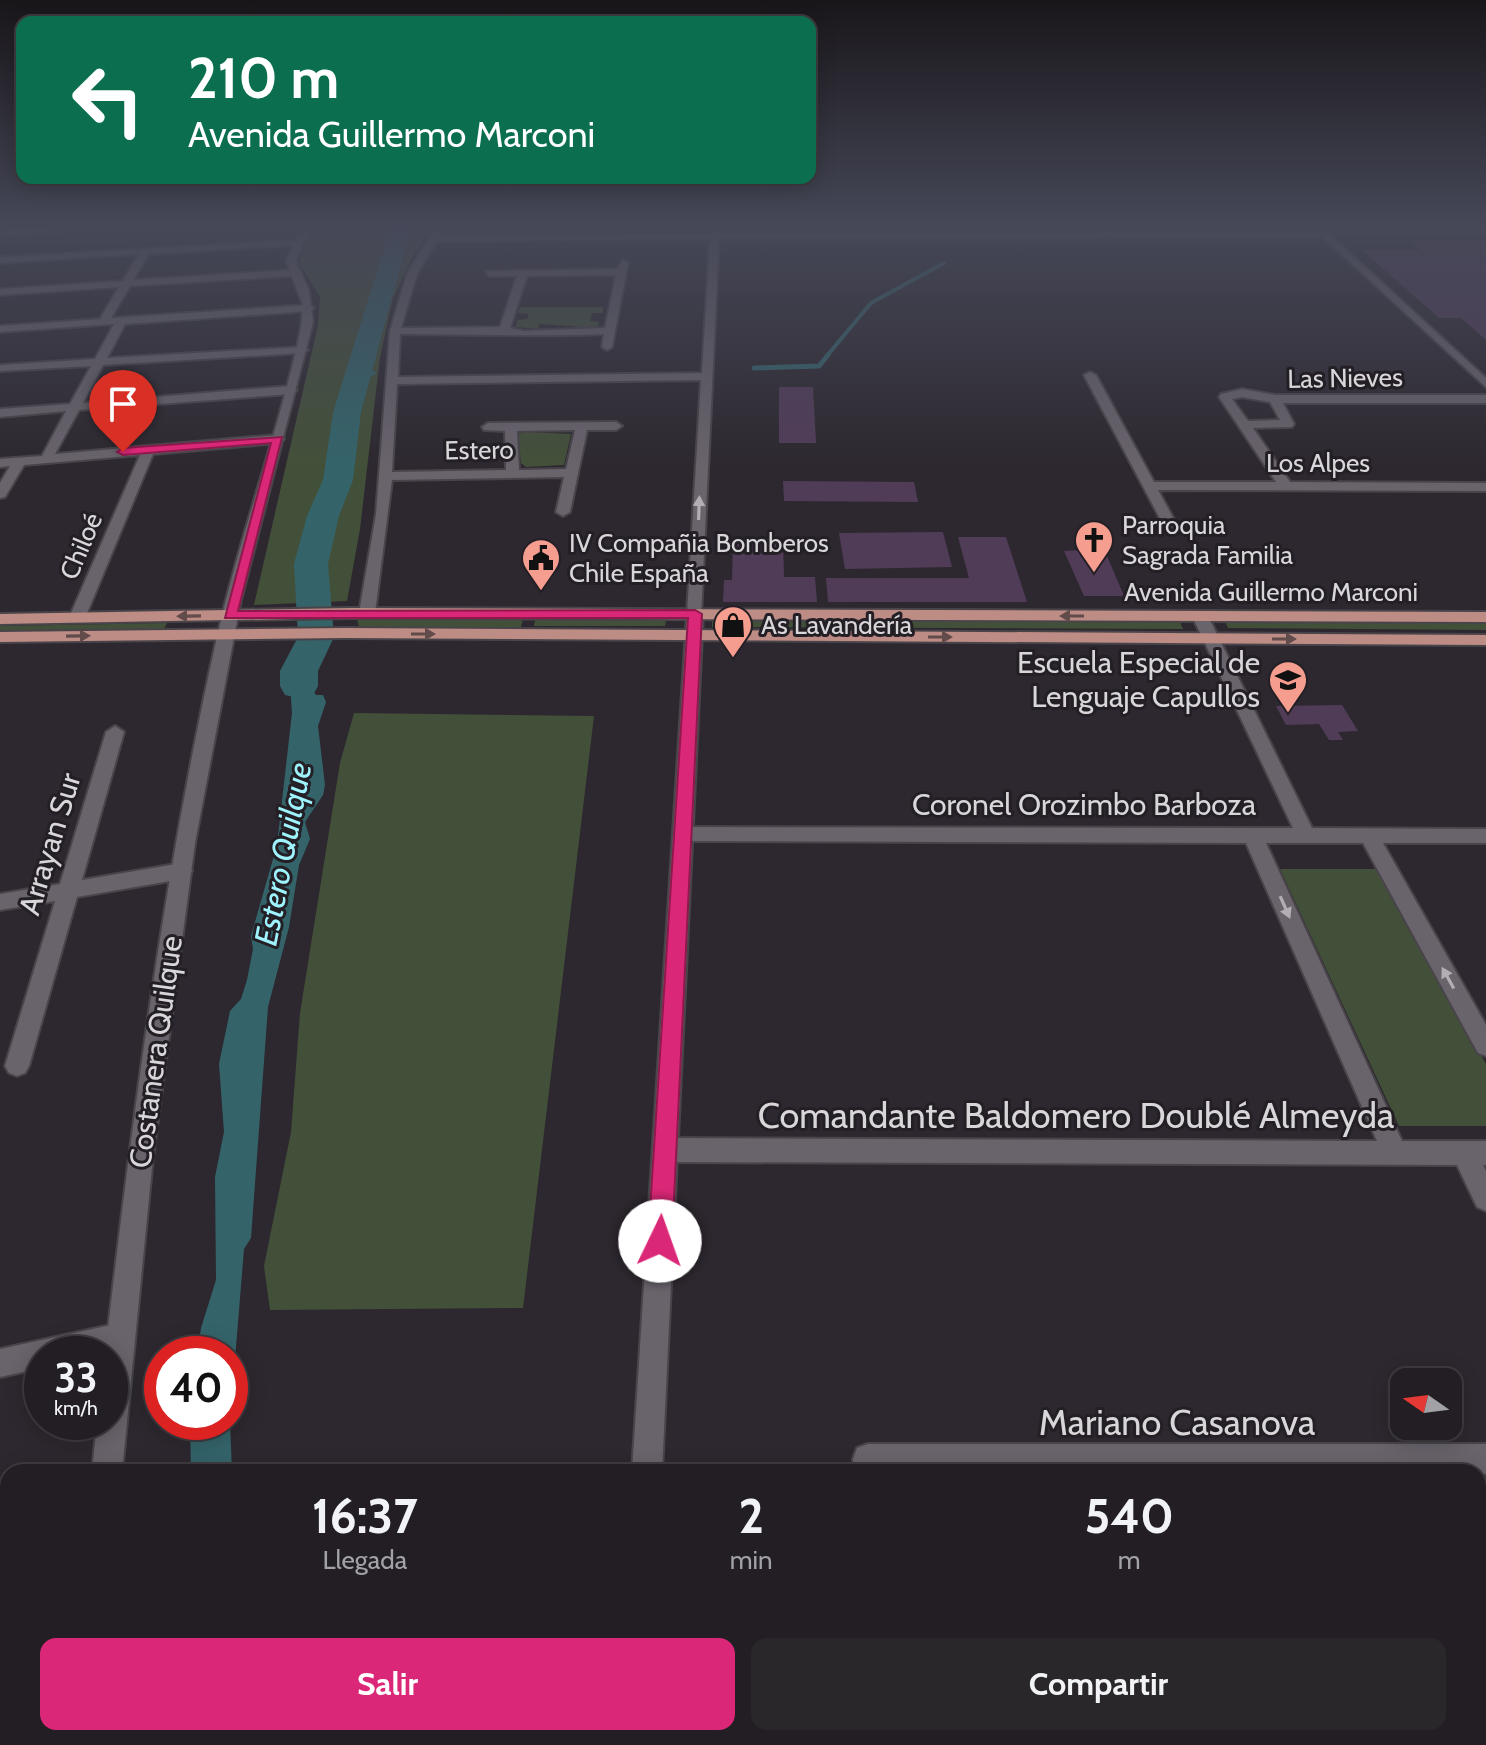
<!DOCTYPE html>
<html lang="es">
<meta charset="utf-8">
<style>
body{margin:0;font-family:Cabin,sans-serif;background:#2a272b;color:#f1f3f6;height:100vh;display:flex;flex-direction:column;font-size:30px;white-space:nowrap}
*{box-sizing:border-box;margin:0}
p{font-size:26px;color:#a2a2a6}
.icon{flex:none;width:44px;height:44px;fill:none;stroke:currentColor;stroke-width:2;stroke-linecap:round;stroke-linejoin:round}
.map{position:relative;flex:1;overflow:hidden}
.sheet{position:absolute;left:0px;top:1464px;width:1486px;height:282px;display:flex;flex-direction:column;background:#221e23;border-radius:24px 24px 0 0;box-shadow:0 4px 20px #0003,0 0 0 2px #3f3c41}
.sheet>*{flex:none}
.top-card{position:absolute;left:16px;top:16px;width:800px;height:168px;border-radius:16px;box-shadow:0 4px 20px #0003,0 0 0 2px #3f3c41;background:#0b6e4f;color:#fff;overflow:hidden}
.needle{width:52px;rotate:284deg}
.tools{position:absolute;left:1390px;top:1368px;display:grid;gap:16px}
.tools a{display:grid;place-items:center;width:72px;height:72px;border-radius:16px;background:#221e23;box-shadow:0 4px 20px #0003,0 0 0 2px #3f3c41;font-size:40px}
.speed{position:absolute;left:24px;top:1336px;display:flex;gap:16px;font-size:40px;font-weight:700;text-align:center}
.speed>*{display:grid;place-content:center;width:104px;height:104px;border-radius:50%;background:#221e23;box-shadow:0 4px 20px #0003,0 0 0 2px #3f3c41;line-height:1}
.speed small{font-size:20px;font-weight:400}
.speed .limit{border:12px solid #d22;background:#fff;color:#111}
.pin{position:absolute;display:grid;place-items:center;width:68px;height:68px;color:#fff;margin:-82px -34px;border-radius:50% 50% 50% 0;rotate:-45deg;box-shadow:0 0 8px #0007}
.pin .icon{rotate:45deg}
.me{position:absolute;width:88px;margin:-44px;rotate:3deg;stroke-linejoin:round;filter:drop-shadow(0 0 6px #0008)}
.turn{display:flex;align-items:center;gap:28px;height:168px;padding:0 40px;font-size:36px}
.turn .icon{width:104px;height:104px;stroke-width:2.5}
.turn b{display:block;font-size:56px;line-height:68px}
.eta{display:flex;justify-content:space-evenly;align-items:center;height:136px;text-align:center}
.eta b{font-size:48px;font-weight:700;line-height:56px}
.primary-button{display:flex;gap:16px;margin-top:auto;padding:16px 40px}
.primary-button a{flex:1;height:92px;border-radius:16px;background:#db2777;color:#fff;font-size:32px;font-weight:700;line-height:92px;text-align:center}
.primary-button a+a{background:#2a272b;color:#f1f3f6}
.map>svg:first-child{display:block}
</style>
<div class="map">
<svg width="1486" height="1745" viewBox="0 0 1486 1745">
<rect width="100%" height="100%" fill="#2d282f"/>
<g fill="#435039">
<polygon points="317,223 434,223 411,260 393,298 380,357 360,529 347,601 254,605 318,325 320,297 299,263 306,239"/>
<polygon points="520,307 603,307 603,313 592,313 590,321 599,322 597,328 539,324 538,329 516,327 517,320 527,319 529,314 518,313"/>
<polygon points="526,432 571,434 564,465 526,467 521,463 518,434"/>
<polygon points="357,619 523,619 521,627 359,627"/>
<polygon points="535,619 665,620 666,620 665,626 534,626"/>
<polygon points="712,619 1180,622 1183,629 712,627"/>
<polygon points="1225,621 1486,622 1486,630 1228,628"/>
<polygon points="167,623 163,631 0,634 0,626"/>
<polygon points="354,713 594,716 523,1308 270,1310 264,1266 291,1132 300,1013 340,763"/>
<polygon points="1280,869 1379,869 1486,1064 1486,1126 1399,1126"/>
<polygon points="937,1738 1090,1738 1091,1745 938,1745"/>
</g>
<g fill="#34646a">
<path d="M301,637L332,638C315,650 301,676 316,695H323L326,702L318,726L325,785L323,795L305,822L310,839L299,865L289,927L268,1007L251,1238L244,1249L230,1420V1354H197L201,1328L216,1280L215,1177L224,1132L219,1064L230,1011L241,999L247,980L253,949L251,936L277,845L292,713C290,679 287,678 306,646Z"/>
<polygon points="190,1422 230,1422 232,1472 191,1472"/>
</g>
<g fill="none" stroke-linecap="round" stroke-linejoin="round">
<polyline stroke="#34646a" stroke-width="4" points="826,357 871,303 944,263"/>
<g stroke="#34646a" stroke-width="5">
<polyline points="754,368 819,366 828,355"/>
<polyline points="357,379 373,373"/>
</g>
<polygon fill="#34646a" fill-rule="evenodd" points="392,223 412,223 361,412 353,480 339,516 328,564 334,637 318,671 318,686 313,695 299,698 285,695 280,686 280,671 298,637 294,564 307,516 323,480 333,412"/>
</g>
<g fill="#513c58">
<polygon points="1409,240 1486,241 1486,340 1461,318 1439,318 1362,250 1420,250"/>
<polygon points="779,387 813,387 816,443 779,443"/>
<polygon points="783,481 914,482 918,502 784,501"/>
<polygon points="943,532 952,567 845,569 839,533"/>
<polygon points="958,537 1006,537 1027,602 828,602 826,578 969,578"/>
<polygon points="733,540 783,540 784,577 815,577 817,602 723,602 724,580 732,580"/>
<polygon points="1104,549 1124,596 1084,596 1064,551"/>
<polygon points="1342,705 1358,731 1338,732 1343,740 1329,740 1319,724 1286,725 1276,706"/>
</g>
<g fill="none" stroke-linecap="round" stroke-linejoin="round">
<g stroke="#48444a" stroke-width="4">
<g id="minor">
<polygon points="114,223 168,223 0,236 0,230"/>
<path d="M438,223H447L440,235L710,234L711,227L715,224L719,227V234L1325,231L1330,234L1325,237L719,239L701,617L695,619L687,614L701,380L397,384L392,472L506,470L505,431L484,430L482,427L488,423L616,422L622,426L616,430H587L570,512L563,516L556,512L564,477L392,480L375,613L367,618L359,613L376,514L390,331L407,274ZM710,239L702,373L398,377L400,334C469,334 536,337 604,334L602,347L607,350L612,347L628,263L623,260L617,269L486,271L489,276H517L500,327L401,328L417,274L437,241ZM616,275L605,328L524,331L510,328L527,276ZM575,430L566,469L519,470L517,431Z"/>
<polygon points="300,240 297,245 149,254 133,280 291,270 296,273 291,276 130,286 111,318 309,305 314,308 309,311 125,324 107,358 302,347 308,350 302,353 103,365 83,403 291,386 297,390 291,394 79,410 55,454 278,435 284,439 278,443 153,454 85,618 83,621 71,621 69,618 140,455 24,465 5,497 0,498 0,483 10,466 0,467 0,459 42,456 66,411 0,417 0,409 70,404 91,366 0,371 0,365 95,359 114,324 0,332 0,326 100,319 119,287 0,295 0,289 123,281 139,254 0,263 0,257"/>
<path d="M1090,372L1096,375L1154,482H1276L1219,397L1221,394L1242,389L1275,395H1486V403H1283L1294,424L1292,427L1253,428L1290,482L1486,483V491L1158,490L1177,525L1165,528L1084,375ZM1242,397L1270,402L1280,420L1248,421L1232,399Z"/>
<polygon points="1200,611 1208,616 1312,828 1486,829 1486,843 1383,843 1486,1025 1486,1056 1478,1053 1363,843 1266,843 1402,1141 1486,1141 1486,1165 1483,1165 1486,1171 1486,1211 1477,1207 1457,1165 665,1162 656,1158 653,1150 656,1142 665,1138 1377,1141 1246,843 683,841 673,834 683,827 1293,828 1192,616"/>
<polygon points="115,726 124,732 82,880 182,863 189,866 192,871 189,876 182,879 77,897 29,1066 25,1073 17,1076 9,1073 5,1066 55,901 0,910 0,894 60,884 106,732"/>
<polygon points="120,1323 130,1327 134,1337 130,1347 106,1354 42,1354 42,1368 0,1377 0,1349"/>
<polygon points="868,1444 1486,1444 1486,1474 854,1472 853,1459 857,1448"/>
<rect x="875" y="1738" width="34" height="7"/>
<polygon points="1103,1738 1137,1738 1138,1745 1104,1745"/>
<polygon points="1311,1738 1345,1738 1347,1745 1313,1745"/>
</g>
</g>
<g stroke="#48444a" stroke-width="4">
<g id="tertiary">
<polygon points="1319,226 1486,226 1486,232 1327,232 1486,378 1486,387 1316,231"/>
<polygon points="695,609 703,614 662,1472 632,1472 687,614"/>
<rect x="615" y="1738" width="34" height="7"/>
</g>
</g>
<g stroke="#48444a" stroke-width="4">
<g id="secondary">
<path d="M303,223H312L296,261L309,291L313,322L241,600L195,843L153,1157L122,1472H92L97,1422H110V1354H105C133,1113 164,873 217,637C240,533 279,432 301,328L303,305L286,261Z"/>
<polygon points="64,1738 98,1738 97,1745 63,1745"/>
</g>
</g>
<g stroke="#48444a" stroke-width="4">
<g id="primary">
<polygon points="350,608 1486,612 1486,622 350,618 0,624 0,614"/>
<polygon points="345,628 1486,635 1486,645 345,638 0,642 0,632"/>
</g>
</g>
<use href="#minor" fill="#69636b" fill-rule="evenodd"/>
<use href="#tertiary" fill="#69636b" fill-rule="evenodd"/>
<use href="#secondary" fill="#69636b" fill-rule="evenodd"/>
<use href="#primary" fill="#bd8c84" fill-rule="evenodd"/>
</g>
<defs><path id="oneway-solid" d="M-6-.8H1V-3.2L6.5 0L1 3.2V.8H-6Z" transform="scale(2)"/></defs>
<g fill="#b2aeb3">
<use href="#oneway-solid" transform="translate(699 508) rotate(-88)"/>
<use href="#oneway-solid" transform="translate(1285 907) rotate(66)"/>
<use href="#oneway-solid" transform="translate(1448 978) rotate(-119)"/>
</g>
<g fill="#614b4b">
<use href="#oneway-solid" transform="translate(189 616) rotate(179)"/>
<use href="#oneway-solid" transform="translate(1072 616) rotate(-180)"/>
<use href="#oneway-solid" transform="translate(423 634)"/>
<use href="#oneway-solid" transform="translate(78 636) rotate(-1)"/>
<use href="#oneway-solid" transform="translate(940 637)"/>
<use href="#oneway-solid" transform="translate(1284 639)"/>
</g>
<linearGradient id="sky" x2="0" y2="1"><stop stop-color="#19161a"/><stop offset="0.48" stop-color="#464858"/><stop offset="1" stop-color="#464858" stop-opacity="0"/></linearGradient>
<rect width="1486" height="468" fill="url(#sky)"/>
<polygon fill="#db2777" stroke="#8e194d" stroke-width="2" points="282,437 238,611 695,610 702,614 672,1241 668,1250 660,1253 651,1250 648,1241 688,618 225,618 271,443 123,455 117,452 123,448"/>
<defs>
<g id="church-pin" transform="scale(2)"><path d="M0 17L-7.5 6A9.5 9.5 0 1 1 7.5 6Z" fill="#f59d8f" stroke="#231f25"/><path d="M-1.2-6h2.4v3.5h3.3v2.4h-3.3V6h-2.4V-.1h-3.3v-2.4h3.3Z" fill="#111"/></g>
<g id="civic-pin" transform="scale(2)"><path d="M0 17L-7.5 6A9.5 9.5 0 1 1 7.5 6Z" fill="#f59d8f" stroke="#231f25"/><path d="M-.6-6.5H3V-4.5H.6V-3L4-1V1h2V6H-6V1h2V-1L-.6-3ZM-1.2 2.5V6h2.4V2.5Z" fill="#111"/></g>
<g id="shop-pin" transform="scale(2)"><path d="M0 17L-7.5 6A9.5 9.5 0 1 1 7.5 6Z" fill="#f59d8f" stroke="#231f25"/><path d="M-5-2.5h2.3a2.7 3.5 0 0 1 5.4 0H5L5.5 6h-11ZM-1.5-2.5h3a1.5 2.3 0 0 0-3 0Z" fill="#111"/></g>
<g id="school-pin" transform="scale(2)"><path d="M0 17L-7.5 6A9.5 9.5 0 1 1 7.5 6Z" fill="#f59d8f" stroke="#231f25"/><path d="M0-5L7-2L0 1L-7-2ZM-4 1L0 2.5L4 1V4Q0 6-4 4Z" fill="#111"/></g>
</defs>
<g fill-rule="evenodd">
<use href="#church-pin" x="1094" y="540"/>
<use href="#civic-pin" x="541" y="558"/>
<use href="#shop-pin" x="733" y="625"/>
<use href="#school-pin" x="1288" y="680"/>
</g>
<g text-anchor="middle" stroke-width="6" stroke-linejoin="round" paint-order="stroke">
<g font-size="26" fill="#d9d6da" stroke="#231f25">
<text transform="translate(1345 378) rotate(-1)" y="9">Las Nieves</text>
<text transform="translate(479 450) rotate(-1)" y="9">Estero</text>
<text x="1318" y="472">Los Alpes</text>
<text transform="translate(81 546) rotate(-67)" y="9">Chiloé</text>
<text x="1271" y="601">Avenida Guillermo Marconi</text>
</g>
<g font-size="26" fill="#d9d6da" stroke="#231f25" text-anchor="start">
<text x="1122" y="534">Parroquia<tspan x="1122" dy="30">Sagrada Familia</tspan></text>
<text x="569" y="552">IV Compañia Bomberos<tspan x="569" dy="30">Chile España</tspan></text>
<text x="761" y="634">As Lavandería</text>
</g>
<g font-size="30" fill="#d9d6da" stroke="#231f25" text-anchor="end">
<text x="1260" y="673">Escuela Especial de<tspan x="1260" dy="34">Lenguaje Capullos</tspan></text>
</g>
<g font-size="30" fill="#d9d6da" stroke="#231f25">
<text x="1084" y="815">Coronel Orozimbo Barboza</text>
<text transform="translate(50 844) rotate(-73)" y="10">Arrayan Sur</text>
<text transform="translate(156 1052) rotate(-82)" y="10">Costanera Quilque</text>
</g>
<g font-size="32" font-style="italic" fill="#9ef3fd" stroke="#231f25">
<text transform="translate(283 854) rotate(-79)" y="11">Estero Quilque</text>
</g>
<g font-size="36" fill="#d9d6da" stroke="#231f25">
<text x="1076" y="1128">Comandante Baldomero Doublé Almeyda</text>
<text x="1177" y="1435">Mariano Casanova</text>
</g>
</g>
</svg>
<div class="tools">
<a><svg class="needle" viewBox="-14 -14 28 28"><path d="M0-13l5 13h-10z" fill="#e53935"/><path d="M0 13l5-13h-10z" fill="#a2a2a6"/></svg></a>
</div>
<div class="speed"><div>33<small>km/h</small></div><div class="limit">40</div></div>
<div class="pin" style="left:123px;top:452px;background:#d93025"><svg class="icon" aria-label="arrive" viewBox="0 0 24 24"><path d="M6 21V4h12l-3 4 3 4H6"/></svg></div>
<svg class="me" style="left:660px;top:1241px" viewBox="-20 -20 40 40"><circle r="19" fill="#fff"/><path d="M0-13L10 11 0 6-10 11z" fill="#db2777"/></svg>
<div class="top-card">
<div class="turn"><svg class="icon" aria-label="left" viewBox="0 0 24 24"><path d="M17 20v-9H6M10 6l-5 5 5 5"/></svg><div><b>210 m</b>Avenida Guillermo Marconi</div></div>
</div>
<section class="sheet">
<div class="eta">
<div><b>16:37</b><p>Llegada</p></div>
<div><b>2</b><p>min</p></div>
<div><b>540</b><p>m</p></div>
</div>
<div class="primary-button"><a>Salir</a><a>Compartir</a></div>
</section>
</div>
